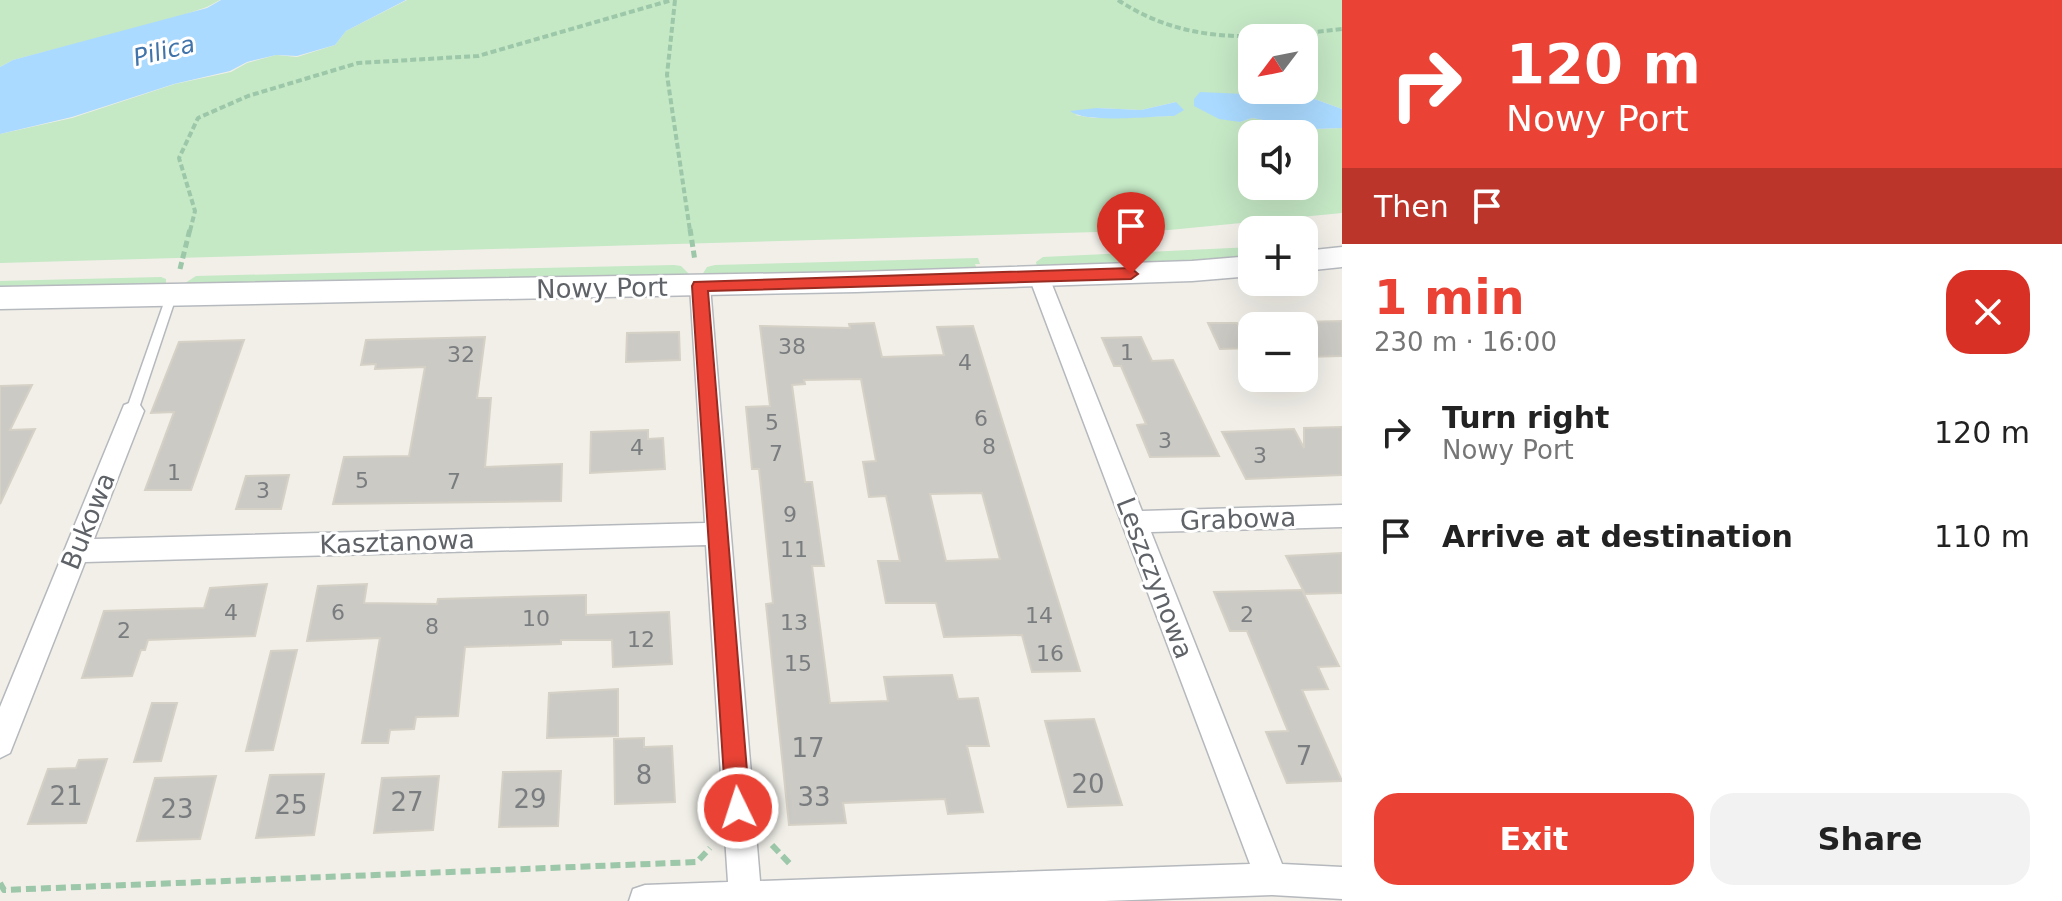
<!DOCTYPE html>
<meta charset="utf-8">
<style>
body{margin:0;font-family:"DejaVu Sans",sans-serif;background:#f2f2f2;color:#222;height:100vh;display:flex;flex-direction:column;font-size:30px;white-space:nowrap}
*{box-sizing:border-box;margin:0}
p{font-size:26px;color:#767676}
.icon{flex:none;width:44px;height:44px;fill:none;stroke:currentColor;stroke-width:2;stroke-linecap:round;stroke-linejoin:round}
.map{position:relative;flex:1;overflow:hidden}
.sheet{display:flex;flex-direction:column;background:#fff;width:720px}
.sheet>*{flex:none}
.guide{background:#ea4335;color:#fff;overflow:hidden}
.needle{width:52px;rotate:238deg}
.controls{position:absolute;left:1238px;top:24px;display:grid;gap:16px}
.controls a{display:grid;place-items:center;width:80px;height:80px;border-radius:16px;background:#fff;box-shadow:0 8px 32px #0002;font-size:40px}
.pin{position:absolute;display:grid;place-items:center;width:68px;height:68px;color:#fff;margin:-82px -34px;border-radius:50% 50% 50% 0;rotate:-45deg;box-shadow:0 0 8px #0007}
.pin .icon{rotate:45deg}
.me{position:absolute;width:88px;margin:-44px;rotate:356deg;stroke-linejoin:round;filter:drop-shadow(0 0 6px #0008)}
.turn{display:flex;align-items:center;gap:28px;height:168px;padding:0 32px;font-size:36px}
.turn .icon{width:104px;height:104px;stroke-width:2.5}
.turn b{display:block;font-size:56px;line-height:68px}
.then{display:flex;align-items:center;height:76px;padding:0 32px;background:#0003;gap:16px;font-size:30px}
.round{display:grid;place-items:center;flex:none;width:84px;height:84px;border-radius:24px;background:#f2f2f2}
.head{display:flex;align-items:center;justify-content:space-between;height:136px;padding:0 32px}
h1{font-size:48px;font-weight:800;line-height:60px;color:#ea4335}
.primary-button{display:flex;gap:16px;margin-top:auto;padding:16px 32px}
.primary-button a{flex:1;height:92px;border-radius:24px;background:#ea4335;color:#fff;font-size:32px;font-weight:800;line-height:92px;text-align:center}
.primary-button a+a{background:#f2f2f2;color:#222}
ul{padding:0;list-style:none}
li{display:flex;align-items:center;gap:24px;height:104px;padding:0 32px}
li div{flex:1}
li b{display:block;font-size:30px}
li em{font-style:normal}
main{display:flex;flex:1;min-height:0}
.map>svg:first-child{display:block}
</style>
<main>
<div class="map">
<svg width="1342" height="901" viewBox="0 0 1342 901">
<rect width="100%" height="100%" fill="#f1efe8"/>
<g fill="#c5e8c5" fill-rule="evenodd">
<polygon points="0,0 220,0 207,7 168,20 13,60 0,67"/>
<path d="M407,0H1342V109L1309,97H1288L1207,111L1240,122L1252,118L1315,129L1342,128V213L1169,230L0,263V134L72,118L175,84L231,72L247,63L276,55L297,57L335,45L346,31ZM1252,38H1304V90H1252ZM1176,102L1174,116L1094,118L1075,115L1097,108L1141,110ZM1252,134H1304V186H1252Z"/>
<polygon points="1252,247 1252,258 1037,267 1036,262 1043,257"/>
<polygon points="978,258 980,264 975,264 977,269 702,275 707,267 715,265"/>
<polygon points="674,265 681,266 691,276 179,287 196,276"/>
<polygon points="161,277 166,279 166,287 0,291 0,281"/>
</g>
<g fill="#aadaff">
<polygon points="221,0 406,0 346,31 335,45 297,56 276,55 247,62 230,71 174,84 72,117 0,134 0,67 13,60 207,8"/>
<polygon points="1200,92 1309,97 1342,109 1342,128 1315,129 1252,118 1240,122 1219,119 1194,106 1194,99"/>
<path d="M1176,102L1184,110L1174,116C1151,116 1087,124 1070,111L1097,108L1141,110Z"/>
</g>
<g fill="#cccac5" stroke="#d6d1c6" stroke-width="2" fill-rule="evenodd">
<polygon points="1342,321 1342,356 1304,357 1304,322"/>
<path d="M874,323L882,357L944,355L937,327L973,326L1080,671L1032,672L1022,635L944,637L936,603H886L878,561H900L886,496L869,497L863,462L876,461L861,379L804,380L805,384L792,385L805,482H812L824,566H812L830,703L888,701L884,677L952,675L958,699L978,698L989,746H967L983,812L948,814L945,799L843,803L846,823L789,825L766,604L773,603L759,469H752L746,407L770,406L760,326L850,328L849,324ZM982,493L1000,559L946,561L930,494Z"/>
<polygon points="1208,323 1237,323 1251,348 1220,349"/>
<polygon points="679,332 680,360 626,362 627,333"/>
<polygon points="485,337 477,398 491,398 485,467 562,464 561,501 333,504 344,457 409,456 425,367 375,369 376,364 361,365 366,340"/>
<polygon points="1141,337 1152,361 1173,360 1219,456 1150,457 1137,425 1146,424 1121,366 1114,366 1102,338"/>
<polygon points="244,340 191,490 145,490 174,412 151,413 179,342"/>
<polygon points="32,385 10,430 35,429 0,504 0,386"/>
<polygon points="1342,427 1342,475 1246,479 1222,432 1294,429 1304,448 1304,428"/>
<polygon points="648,430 648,439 663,438 665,469 590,473 591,432"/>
<polygon points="289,475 281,509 236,509 246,476"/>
<polygon points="1342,553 1342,593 1305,594 1286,556"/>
<polygon points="267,584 255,636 148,640 145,650 141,650 132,676 82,678 104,611 204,608 210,588"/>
<polygon points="367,584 364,603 437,604 438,599 586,595 586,615 669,612 672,664 613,667 612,640 561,640 561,644 465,647 458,716 416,717 414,729 390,730 388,743 362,743 380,638 307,641 318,586"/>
<polygon points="1302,590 1339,666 1318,667 1328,689 1302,690 1342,781 1287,783 1266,732 1288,731 1247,631 1230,631 1214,592"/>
<polygon points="297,650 273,750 246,751 271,651"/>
<polygon points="618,689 618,736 547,738 549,693"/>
<polygon points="152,703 177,703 161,761 134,762"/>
<polygon points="1094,719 1122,805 1068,807 1045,721"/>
<polygon points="644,738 644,747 672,746 675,802 615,804 614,739"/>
<polygon points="107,759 86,823 28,824 48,769 76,768 79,760"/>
<polygon points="561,771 558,826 499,827 503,772"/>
<polygon points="324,774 314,835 256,838 270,775"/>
<polygon points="216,776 200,839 137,841 155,778"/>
<polygon points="439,776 433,830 374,833 382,778"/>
</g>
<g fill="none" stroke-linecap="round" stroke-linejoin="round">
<g stroke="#b5b8bc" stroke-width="3">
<polygon id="lane" points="171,293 176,297 138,411 132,416 128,414 126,411 166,297"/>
</g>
<g stroke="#b5b8bc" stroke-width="3">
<polygon id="street" points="1039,270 1046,272 1049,277 1142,511 1342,505 1342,527 1151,532 1282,864 1342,867 1342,899 1272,895 1104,901 629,901 633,889 645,885 728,882 706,545 85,562 10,753 0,758 0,707 124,405 132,402 140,405 144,411 94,539 705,523 690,286 693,281 707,281 710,286 760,881 1250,864 1029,277 1032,272"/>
</g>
<g stroke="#b6babf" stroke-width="3">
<g id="secondary">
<polygon points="1342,247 1342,267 1304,271 1304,251"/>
<polygon points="1252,256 1252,276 1192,281 856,292 0,309 0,287 856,272 1192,261"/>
</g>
</g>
<g stroke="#9cc7a9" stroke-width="4" stroke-dasharray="6 3" stroke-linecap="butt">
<polyline points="675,0 667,75 690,231"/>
<path d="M1118,0C1189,47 1261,38 1342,29"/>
<polyline points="190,231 195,211 179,158 198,118 248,96 358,63 478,56 672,0"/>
</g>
<g stroke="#9cc7a9" stroke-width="5" stroke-dasharray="7 4" stroke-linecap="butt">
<polyline points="690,229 695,261"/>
<polyline points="180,269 190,229"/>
<polyline points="1262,287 1296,284"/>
</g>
<g stroke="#9cc7a9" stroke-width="6" stroke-dasharray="10 5" stroke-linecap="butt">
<polyline points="772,845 790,864"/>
<polyline points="0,883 4,890 697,862 710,848"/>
</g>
<use href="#lane" fill="#fff" fill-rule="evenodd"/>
<use href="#street" fill="#fff" fill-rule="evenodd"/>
<use href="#secondary" fill="#fff" fill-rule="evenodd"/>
</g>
<polygon fill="#ea4335" stroke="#982c22" stroke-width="2" points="1131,268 1138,274 1131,279 708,291 750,808 746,816 738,819 730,816 726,808 692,286 694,282"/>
<g text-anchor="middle" stroke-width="6" stroke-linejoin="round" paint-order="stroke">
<g font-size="22" fill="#7a7d7f">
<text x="792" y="354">38</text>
<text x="1127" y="360">1</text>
<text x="461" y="362">32</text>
<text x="965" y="370">4</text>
<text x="981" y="426">6</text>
<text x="772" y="430">5</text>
<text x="1165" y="448">3</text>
<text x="989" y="454">8</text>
<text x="637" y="455">4</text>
<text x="776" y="461">7</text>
<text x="1260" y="463">3</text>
<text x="174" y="480">1</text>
<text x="362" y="488">5</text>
<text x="454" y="489">7</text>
<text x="263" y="498">3</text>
<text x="790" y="522">9</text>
<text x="794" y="557">11</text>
<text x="231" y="620">4</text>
<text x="338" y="620">6</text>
<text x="1247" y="622">2</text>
<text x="1039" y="623">14</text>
<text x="536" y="626">10</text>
<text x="794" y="630">13</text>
<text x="432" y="634">8</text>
<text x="124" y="638">2</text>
<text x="641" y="647">12</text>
<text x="1050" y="661">16</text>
<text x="798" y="671">15</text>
</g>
<g font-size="24" font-style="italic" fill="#4174aa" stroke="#fff">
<text transform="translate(164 51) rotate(-14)" y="8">Pilica</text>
</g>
<g font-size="26" fill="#5f6368" stroke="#fff">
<text transform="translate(602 288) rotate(-1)" y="9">Nowy Port</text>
<text transform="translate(1238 519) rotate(-2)" y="9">Grabowa</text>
<text transform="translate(88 521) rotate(-68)" y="9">Bukowa</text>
<text transform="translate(397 542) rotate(-2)" y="9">Kasztanowa</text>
<text transform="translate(1155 578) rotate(69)" y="9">Leszczynowa</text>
</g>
<g font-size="26" fill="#7a7d7f">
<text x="808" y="757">17</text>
<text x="1304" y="765">7</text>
<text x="644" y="784">8</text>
<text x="1088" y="793">20</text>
<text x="66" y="805">21</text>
<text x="814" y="806">33</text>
<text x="530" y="808">29</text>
<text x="407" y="811">27</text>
<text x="291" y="814">25</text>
<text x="177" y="818">23</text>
</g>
</g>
</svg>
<div class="controls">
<a><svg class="needle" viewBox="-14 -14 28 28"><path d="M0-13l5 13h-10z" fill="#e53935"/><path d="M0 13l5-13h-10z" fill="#767676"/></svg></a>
<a><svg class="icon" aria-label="sound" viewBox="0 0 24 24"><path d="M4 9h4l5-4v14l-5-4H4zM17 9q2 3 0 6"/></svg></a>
<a>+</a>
<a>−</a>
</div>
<div class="pin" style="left:1131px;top:274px;background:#d93025"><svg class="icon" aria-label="arrive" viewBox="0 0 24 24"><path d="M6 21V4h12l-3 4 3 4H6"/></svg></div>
<svg class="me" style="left:738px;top:808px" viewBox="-20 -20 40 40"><circle r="17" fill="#ea4335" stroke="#fff" stroke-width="3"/><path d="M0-11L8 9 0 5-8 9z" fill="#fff"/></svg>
</div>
<section class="sheet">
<div class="guide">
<div class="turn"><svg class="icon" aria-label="right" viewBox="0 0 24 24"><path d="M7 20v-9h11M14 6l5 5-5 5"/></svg><div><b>120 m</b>Nowy Port</div></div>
<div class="then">Then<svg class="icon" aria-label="arrive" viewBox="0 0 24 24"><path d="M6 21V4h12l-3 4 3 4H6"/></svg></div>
</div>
<div class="head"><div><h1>1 min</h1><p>230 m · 16:00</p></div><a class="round" style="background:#d93025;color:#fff"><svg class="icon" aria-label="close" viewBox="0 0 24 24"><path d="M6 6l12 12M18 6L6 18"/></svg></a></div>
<ul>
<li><svg class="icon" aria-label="right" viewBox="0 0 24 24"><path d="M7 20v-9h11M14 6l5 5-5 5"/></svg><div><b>Turn right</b><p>Nowy Port</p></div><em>120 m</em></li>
<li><svg class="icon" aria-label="arrive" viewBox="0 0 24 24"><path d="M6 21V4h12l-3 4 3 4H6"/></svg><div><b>Arrive at destination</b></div><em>110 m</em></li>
</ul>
<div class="primary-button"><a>Exit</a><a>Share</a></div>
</section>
</main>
